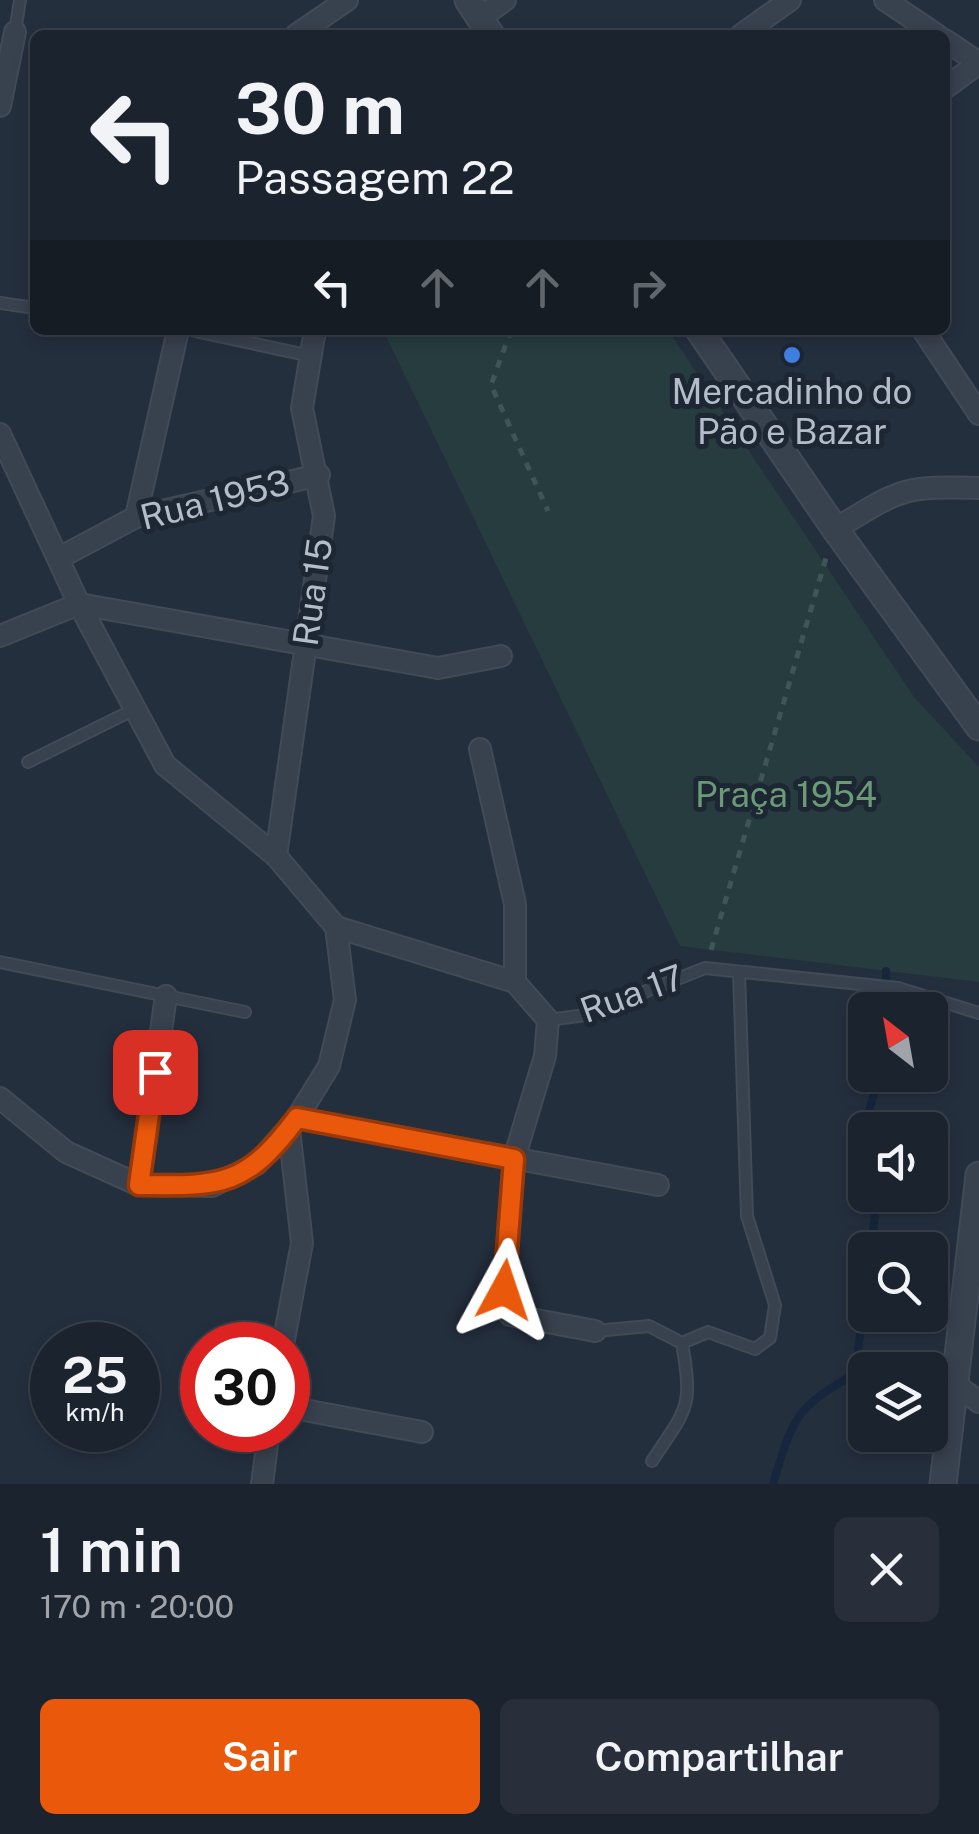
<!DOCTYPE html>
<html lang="pt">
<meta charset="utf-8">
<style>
body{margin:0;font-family:"Public Sans",sans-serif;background:#282f3a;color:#f1f3f6;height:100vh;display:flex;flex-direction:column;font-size:38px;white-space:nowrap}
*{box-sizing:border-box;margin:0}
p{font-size:32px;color:#a0a4aa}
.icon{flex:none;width:55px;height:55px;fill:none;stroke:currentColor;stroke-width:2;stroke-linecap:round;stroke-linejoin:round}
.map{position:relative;height:1484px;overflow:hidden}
.panel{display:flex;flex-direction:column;background:#1b232e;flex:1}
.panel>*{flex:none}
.banner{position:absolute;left:30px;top:30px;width:920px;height:305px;border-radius:15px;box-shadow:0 5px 15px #0003,0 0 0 2px #39404a;background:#1b232e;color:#f1f3f6;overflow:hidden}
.needle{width:65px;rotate:329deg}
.buttons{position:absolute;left:848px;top:992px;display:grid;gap:20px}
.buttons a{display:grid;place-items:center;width:100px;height:100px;border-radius:15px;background:#1b232e;box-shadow:0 5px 15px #0003,0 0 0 2px #39404a;font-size:50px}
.speed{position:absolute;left:30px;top:1322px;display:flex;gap:20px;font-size:50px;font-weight:700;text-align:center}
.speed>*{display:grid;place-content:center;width:130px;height:130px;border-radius:50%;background:#1b232e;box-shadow:0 5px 15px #0003,0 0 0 2px #39404a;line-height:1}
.speed small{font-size:25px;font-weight:400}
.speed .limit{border:15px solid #d22;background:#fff;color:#111}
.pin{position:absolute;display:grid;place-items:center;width:85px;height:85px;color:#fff;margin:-42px;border-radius:20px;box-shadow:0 5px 15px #0006}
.me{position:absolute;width:110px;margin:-55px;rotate:5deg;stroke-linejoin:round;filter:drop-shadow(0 0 8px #0008)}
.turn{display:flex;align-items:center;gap:35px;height:210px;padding:0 40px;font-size:45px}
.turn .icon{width:130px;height:130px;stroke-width:2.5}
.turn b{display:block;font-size:70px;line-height:85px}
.lanes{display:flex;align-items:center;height:95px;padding:0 40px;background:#0003;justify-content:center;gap:50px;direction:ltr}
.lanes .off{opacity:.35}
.round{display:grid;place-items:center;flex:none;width:105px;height:105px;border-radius:15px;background:#282f3a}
.overview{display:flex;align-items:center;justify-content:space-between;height:170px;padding:0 40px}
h1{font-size:60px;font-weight:600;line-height:75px}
.button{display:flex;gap:20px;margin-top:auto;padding:20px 40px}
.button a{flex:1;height:115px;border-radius:15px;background:#ea580c;color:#fff;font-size:40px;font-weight:600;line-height:115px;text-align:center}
.button a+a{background:#282f3a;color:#f1f3f6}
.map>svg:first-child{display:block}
</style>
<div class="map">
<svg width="979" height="1484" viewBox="0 0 979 1484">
<rect width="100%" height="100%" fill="#242f3e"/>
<polygon fill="#263c3f" points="383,330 668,330 914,697 979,767 979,982 680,946"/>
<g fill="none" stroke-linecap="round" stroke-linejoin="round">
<g stroke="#17263c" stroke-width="8">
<polyline points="886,971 887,1010"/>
<polyline points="865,1142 863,1133 879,1075"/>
<polyline points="871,1250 877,1195"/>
<path d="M773,1484C793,1418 794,1408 855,1374L865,1295"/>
</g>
<g stroke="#414a57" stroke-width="14">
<g id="service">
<polyline points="15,32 20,0"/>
<polyline points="0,303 35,308"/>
<polyline points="190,330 311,356"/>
<polyline points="28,762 135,709"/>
<polyline points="0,962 245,1012"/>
<polyline points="548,1020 586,1015 705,968 898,988 979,1013"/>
<path d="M595,1331L649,1326L682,1343C693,1408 688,1407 652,1461"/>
<polyline points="682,1343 708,1332 755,1349 770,1338 775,1305 747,1216 739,972"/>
</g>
</g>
<g stroke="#414a57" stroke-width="24">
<g id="minor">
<polyline points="885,0 937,35"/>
<polyline points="480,18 505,0"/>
<polyline points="296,35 347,0"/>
<polyline points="741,35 790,0"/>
<polyline points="945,40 979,63"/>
<polyline points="945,88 979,63"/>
<polyline points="0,106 15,32"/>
<polyline points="923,330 979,414"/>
<polyline points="0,434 79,604 165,765 276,856 336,927 345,1000 329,1066 297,1118 257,1164 212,1186 139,1185 66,1152 0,1098"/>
<polyline points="136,517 178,330"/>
<path d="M835,529C901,489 901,486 979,488"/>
<polyline points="59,558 136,517 319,475"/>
<polyline points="0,636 79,604 438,668 501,656"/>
<polyline points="480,749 515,904 515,982"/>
<polyline points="276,856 324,516 302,408 315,330"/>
<polyline points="336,927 515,982 548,1020 545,1056 514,1159 503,1304 510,1315 595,1331"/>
<polyline points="297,1118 658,1185"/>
<polyline points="139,1185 166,996"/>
<polyline points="283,1345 302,1243 289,1129"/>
<polyline points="952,1382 979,1402"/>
<polyline points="288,1407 422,1432"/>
<polyline points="262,1484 269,1430"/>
</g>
</g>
<g stroke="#414a57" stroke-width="29">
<g id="tertiary">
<polyline points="468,0 491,35"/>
<polyline points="699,330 835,529 979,727"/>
<polyline points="943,1484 979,1175"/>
</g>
</g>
<g stroke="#3f5557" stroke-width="5" stroke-dasharray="8 8" stroke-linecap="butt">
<polyline points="511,330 491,385 548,511"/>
<polyline points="711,950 826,558"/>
</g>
<use href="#service" stroke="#38414e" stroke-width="10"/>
<use href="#minor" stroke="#38414e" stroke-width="20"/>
<use href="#tertiary" stroke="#38414e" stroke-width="25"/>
</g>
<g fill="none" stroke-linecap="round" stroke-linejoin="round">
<g stroke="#983908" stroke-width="25">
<path id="route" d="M155,1072L139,1185C220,1186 245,1188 297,1118L514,1159L504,1290"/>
</g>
<use href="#route" stroke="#ea580c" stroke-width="18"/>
</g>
<circle fill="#3f7fe0" stroke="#1d2633" stroke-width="4" cx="792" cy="355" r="10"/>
<g text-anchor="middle" stroke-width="10" stroke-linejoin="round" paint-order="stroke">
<g font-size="35" fill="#b4bcc9" stroke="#1d2633">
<text x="792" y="404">Mercadinho do<tspan x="792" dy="40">Pão e Bazar</tspan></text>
</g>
<g font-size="35" fill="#b4bcc9" stroke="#1d2633">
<text transform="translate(215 500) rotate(-14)" y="12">Rua 1953</text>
<text transform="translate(313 592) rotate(-82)" y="12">Rua 15</text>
<text transform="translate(632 994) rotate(-20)" y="12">Rua 17</text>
</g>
<g font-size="35" fill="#6b9a76" stroke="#1d2633">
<text x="786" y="807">Praça 1954</text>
</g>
</g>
</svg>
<div class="buttons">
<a><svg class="needle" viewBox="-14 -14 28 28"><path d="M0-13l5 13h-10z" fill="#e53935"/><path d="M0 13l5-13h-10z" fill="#a0a4aa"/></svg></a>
<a><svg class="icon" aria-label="sound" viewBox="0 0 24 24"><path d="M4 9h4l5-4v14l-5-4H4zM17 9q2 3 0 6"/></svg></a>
<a><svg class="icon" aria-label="search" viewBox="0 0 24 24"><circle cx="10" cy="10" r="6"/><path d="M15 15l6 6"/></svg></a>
<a><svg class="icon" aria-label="layers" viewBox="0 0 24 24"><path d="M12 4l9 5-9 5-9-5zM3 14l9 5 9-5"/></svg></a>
</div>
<div class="speed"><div>25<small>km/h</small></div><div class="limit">30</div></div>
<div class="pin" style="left:155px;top:1072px;background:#d93025"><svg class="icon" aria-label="arrive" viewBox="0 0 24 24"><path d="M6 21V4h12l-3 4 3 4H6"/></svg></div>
<svg class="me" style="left:504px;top:1290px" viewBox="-20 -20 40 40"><path d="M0-17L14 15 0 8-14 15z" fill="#ea580c" stroke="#fff" stroke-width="4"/></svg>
<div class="banner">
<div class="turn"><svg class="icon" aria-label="left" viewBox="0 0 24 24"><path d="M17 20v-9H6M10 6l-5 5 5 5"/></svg><div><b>30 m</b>Passagem 22</div></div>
<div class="lanes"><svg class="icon" aria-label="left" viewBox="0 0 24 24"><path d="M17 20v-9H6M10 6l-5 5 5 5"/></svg><svg class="icon off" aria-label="ahead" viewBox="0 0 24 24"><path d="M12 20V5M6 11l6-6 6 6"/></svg><svg class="icon off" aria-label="ahead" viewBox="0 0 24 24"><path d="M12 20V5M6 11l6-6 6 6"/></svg><svg class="icon off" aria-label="right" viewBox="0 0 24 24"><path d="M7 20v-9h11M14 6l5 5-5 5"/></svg></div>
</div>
</div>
<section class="panel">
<div class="overview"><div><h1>1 min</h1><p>170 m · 20:00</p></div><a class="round"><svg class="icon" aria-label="close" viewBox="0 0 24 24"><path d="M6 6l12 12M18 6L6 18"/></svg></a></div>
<div class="button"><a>Sair</a><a>Compartilhar</a></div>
</section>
